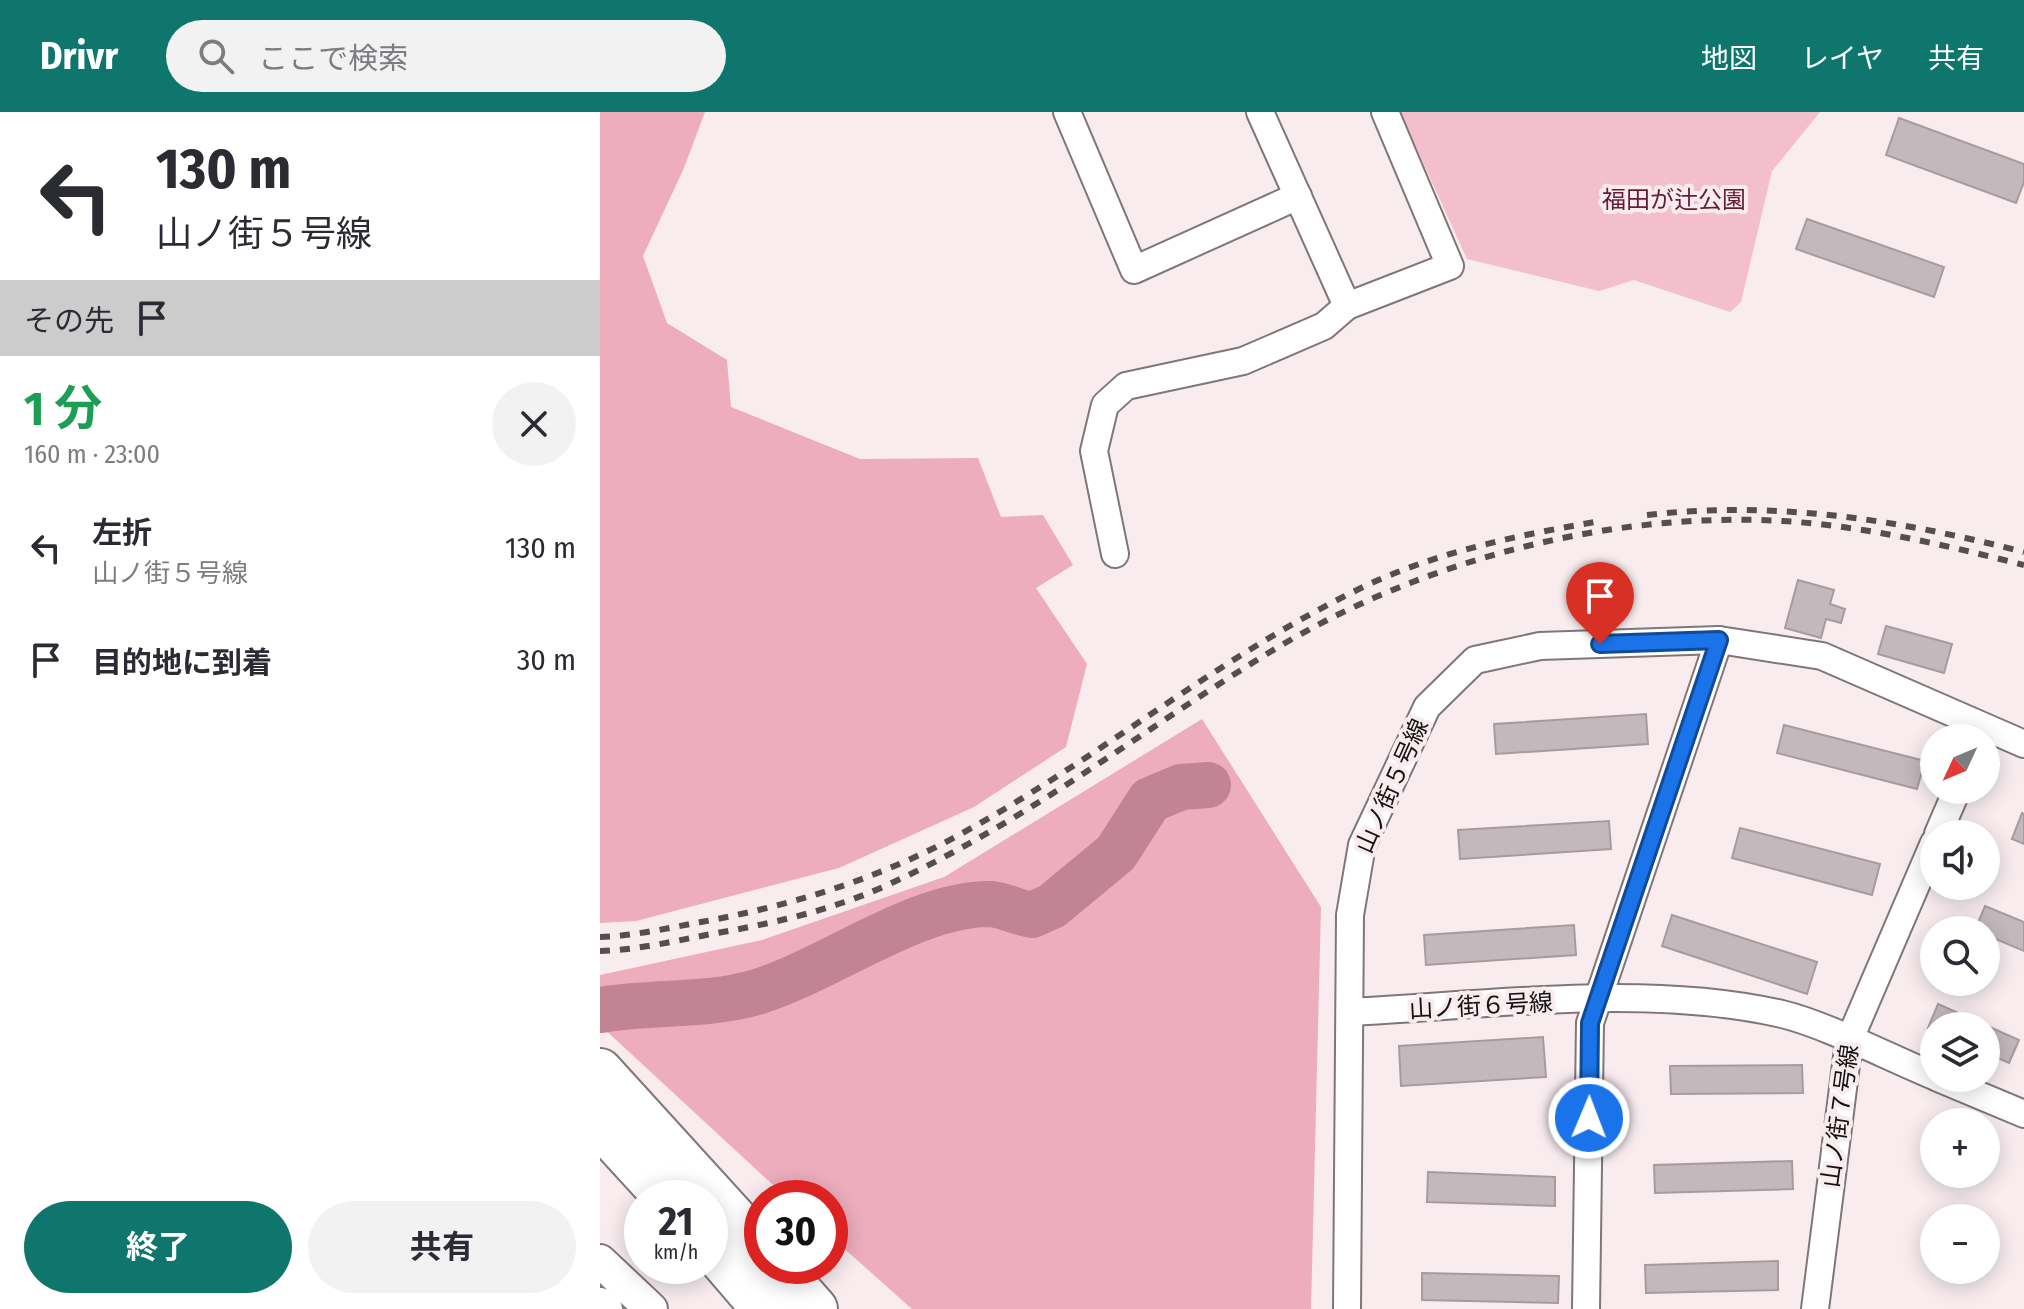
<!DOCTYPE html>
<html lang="ja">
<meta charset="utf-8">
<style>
body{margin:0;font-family:"Fira Sans Condensed","Noto Sans JP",sans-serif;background:#f2f2f3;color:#2b2b33;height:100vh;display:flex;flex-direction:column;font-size:30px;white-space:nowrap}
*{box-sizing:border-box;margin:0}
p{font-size:26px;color:#7c7c81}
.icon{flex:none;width:44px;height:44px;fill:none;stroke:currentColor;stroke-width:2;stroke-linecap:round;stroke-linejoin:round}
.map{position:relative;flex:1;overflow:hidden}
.sheet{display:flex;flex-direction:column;background:#fff;width:600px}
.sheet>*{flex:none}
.top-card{background:#fff;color:#2b2b33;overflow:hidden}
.needle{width:52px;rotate:226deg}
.tools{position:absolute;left:1320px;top:612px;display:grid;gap:16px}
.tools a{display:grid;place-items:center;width:80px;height:80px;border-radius:50%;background:#fff;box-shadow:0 4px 20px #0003;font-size:40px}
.speed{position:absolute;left:24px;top:1068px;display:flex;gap:16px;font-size:40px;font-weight:700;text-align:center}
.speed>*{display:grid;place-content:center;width:104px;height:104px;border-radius:50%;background:#fff;box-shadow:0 4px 20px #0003;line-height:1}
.speed small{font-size:20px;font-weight:400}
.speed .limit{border:12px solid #d22;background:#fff;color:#111}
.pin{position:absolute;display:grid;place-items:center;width:68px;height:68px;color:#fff;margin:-82px -34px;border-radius:50% 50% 50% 0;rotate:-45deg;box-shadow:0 0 8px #0007}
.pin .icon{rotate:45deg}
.me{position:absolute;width:88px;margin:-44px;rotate:1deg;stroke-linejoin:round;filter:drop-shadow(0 0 6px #0008)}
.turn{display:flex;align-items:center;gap:28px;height:168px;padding:0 24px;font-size:36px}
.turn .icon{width:104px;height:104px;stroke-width:2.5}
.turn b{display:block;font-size:56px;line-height:68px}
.then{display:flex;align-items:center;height:76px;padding:0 24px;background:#0003;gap:16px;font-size:30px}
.round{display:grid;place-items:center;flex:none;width:84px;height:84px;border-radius:42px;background:#f2f2f3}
.head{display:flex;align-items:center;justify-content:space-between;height:136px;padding:0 24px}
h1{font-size:48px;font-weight:700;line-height:60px;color:#1e9e55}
.button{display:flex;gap:16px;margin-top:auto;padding:16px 24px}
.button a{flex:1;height:92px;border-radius:48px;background:#0f766e;color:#fff;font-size:32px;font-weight:700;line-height:92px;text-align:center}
.button a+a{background:#f2f2f3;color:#2b2b33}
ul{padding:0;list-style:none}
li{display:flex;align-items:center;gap:24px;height:112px;padding:0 24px}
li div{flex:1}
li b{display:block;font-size:30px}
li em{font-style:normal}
header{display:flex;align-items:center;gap:48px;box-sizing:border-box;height:112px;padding:0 40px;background:#0f766e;color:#fff}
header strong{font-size:38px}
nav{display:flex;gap:44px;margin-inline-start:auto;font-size:28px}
.search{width:560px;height:72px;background:#f2f2f3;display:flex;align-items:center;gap:20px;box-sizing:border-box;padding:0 28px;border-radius:44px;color:#7c7c81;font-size:30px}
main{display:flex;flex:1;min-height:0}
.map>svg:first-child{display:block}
</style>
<header>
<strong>Drivr</strong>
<div class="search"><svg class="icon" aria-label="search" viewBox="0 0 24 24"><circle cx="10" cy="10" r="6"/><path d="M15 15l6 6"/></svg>ここで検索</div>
<nav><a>地図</a><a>レイヤ</a><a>共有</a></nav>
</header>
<main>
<section class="sheet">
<div class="top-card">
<div class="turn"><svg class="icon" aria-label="left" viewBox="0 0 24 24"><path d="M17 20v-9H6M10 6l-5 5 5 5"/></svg><div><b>130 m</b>山ノ街５号線</div></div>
<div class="then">その先<svg class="icon" aria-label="arrive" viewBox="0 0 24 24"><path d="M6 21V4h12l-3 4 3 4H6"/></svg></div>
</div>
<div class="head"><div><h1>1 分</h1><p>160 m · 23:00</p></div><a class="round"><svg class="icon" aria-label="close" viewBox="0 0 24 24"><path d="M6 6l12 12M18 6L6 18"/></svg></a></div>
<ul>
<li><svg class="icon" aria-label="left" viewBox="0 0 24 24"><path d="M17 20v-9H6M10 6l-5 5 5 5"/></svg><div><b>左折</b><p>山ノ街５号線</p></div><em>130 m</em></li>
<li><svg class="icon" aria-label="arrive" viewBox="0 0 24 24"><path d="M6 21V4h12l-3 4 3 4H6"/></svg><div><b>目的地に到着</b></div><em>30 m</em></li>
</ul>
<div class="button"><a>終了</a><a>共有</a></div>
</section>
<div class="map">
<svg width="1424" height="1197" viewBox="0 0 1424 1197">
<rect width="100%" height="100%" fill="#f8ecef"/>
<polygon fill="#f4bfcc" points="800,0 1220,0 1172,59 1141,190 1130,200 1034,168 999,179 867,147"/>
<g fill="#edadbd">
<polygon points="0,0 105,0 84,56 43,144 67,211 127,248 131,295 260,347 378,346 401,405 443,403 473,453 436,476 487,552 466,635 374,695 239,756 36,809 0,811"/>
<polygon points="602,607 721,795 711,1197 312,1197 230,1124 230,1086 187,1086 0,913 0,863 162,828 344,765"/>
</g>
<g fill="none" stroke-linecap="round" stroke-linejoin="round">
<path stroke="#c28494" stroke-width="46" d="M0,898C52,889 106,895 157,880C231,857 316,791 391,792C404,793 419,801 432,803L452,794L516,741L550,688L581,675L608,673"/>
</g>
<g fill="#c3b8bb" stroke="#a69b9e" stroke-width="2">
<polygon points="1299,6 1424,52 1424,70 1416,91 1286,43"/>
<polygon points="1207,107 1344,155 1334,185 1196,137"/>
<polygon points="1198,468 1234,478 1230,492 1245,497 1241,511 1226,507 1221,526 1185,516"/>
<polygon points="1286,514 1352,532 1344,561 1278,542"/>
<polygon points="1046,602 1048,632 896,642 894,612"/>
<polygon points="1184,613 1325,649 1317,677 1177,641"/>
<polygon points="1422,701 1424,702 1424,732 1412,727"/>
<polygon points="1009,709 1011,737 860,747 858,718"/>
<polygon points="1140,716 1280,752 1272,783 1132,746"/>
<polygon points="1385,794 1424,810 1424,839 1386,823 1386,818 1375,818"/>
<polygon points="1072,803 1217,850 1207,882 1062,834"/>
<polygon points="974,813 976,843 826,853 824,823"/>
<polygon points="1338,892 1419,928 1409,951 1386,941 1386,914 1328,916"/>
<polygon points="943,925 946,965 801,974 799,934"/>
<polygon points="1202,953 1203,981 1071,982 1070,954"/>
<polygon points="1192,1049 1193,1077 1055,1081 1054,1053"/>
<polygon points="828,1060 955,1065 955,1094 827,1090"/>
<polygon points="1178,1149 1178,1178 1046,1181 1045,1153"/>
<polygon points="822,1161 959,1164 958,1191 822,1188"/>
</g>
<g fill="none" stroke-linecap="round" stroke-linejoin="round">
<g stroke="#807679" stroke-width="30">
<g id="minor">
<polyline points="467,0 534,158 698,84"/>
<polyline points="660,0 747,194 850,154 785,0"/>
<polyline points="515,442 494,339 505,293 526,274 643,249 724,214 747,194"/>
<polyline points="1338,722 1357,678"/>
<path d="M751,900C889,893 1047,871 1182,902C1227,913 1290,946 1334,964"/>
<polyline points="1338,966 1424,1002"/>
<polyline points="747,1197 750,803 762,733 827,595 875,548 940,534 1119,528 1222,544 1424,632"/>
<polyline points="986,1197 990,911 1119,528"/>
<polyline points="1215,1197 1249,929 1334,731"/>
</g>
</g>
<g stroke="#807679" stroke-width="36">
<g id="tertiary">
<polyline points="0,1149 51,1197"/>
<polyline points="0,1192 6,1197"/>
</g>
</g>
<g stroke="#807679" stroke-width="48">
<g id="motorway">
<polyline points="0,959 162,1137"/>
<polyline points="0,1013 67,1086"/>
<polyline points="110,1134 164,1197"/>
<polyline points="177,1154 215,1197"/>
</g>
</g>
<use href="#minor" stroke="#fff" stroke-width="26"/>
<use href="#tertiary" stroke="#fff" stroke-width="32"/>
<use href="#motorway" stroke="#fff" stroke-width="44"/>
<g stroke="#544e4f" stroke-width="6" stroke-dasharray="10 10" stroke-linecap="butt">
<path d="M1047,403C1176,388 1299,408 1424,440"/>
<path d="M0,825C34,824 68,816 101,810C190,794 278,767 357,724C494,650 613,549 753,480C828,442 913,424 995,410"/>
<path d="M0,839C35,838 71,830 106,823C164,813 222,801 276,778C418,716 539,620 670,540C819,449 1008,399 1183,409C1264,414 1345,433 1424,453"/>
</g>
</g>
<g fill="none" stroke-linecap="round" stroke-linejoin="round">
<g stroke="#114b97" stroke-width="20">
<polyline id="route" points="989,1006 990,911 1119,528 1000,532"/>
</g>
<use href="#route" stroke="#1a73e8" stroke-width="14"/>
</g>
<g text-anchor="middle" stroke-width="8" stroke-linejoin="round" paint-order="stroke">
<g font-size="24" fill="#661c37" stroke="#f8ecef">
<text x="1074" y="96">福田が辻公園</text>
</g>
<g font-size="24" fill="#151212" stroke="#f8ecef">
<text transform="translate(792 674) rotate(-66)" y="8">山ノ街５号線</text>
<text transform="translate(881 894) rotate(-3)" y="8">山ノ街６号線</text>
<text transform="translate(1240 1004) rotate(-82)" y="8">山ノ街７号線</text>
</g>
</g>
</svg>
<div class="tools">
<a><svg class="needle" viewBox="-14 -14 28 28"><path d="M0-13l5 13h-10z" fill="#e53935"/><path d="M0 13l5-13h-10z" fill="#7c7c81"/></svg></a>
<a><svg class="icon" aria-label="sound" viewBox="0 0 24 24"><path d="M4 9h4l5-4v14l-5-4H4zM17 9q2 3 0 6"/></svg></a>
<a><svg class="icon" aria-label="search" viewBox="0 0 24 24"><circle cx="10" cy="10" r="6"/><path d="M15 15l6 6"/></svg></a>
<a><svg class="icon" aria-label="layers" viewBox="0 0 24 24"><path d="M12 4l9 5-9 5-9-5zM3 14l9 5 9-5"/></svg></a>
<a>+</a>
<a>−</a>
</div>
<div class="speed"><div>21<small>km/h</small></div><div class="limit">30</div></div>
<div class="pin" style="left:1000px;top:532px;background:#d93025"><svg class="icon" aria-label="arrive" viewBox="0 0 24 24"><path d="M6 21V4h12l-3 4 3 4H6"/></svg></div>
<svg class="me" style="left:989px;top:1006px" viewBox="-20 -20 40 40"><circle r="17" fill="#1a73e8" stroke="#fff" stroke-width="3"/><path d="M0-11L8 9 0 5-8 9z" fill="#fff"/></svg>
</div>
</main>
